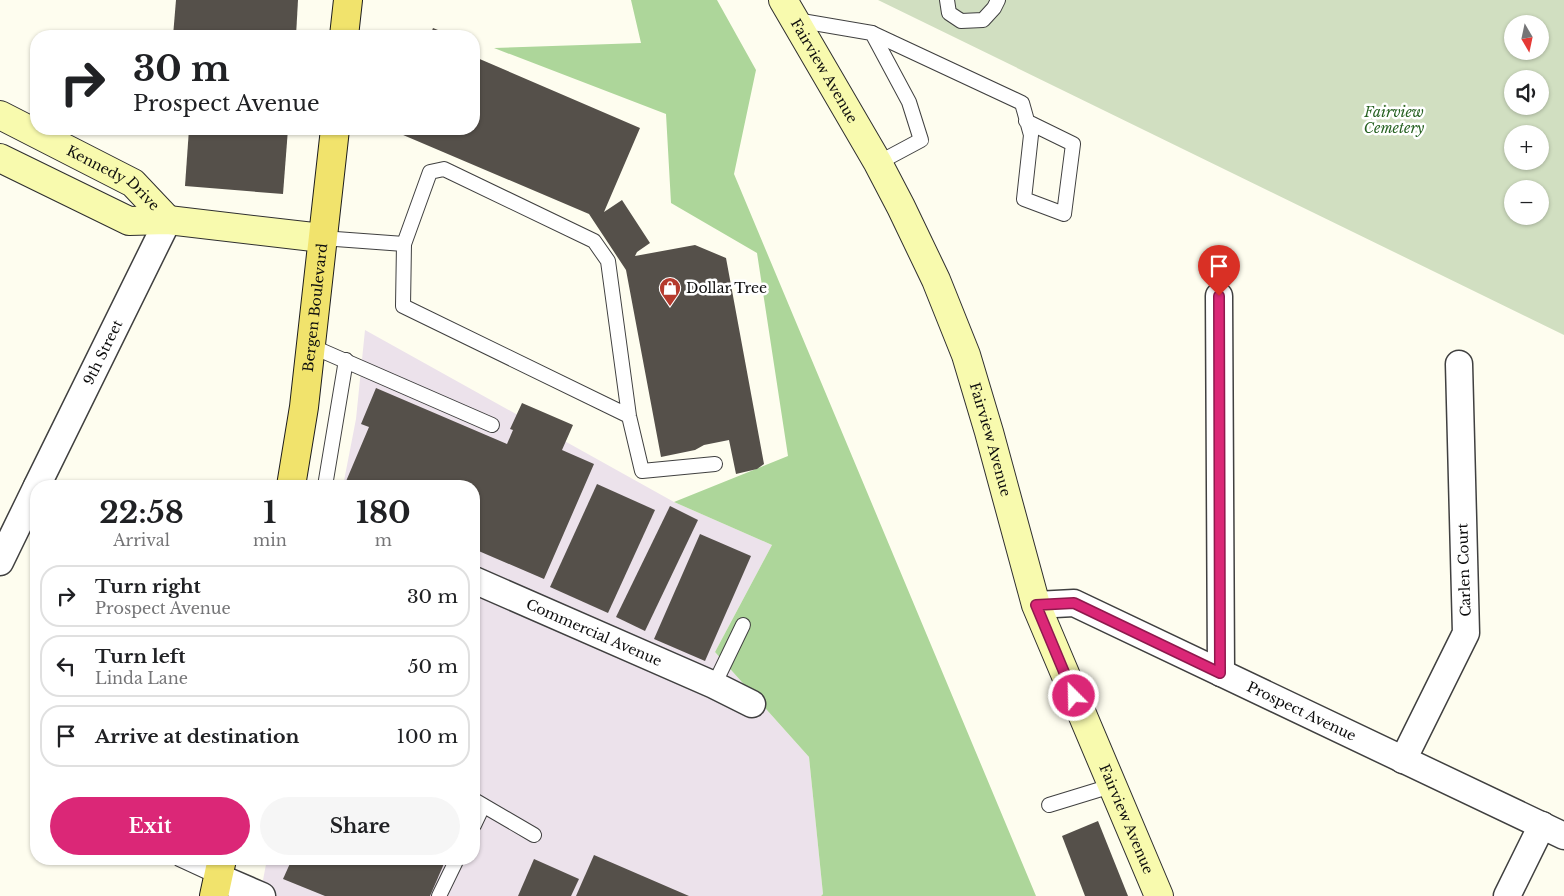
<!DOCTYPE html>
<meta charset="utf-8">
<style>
body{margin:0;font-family:"Libre Baskerville",serif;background:#f6f6f6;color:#202124;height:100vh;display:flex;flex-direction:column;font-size:19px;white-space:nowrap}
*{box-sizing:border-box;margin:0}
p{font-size:16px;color:#757577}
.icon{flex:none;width:28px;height:28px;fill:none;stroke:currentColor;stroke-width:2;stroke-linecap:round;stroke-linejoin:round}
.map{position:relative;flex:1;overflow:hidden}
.side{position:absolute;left:30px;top:480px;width:450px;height:385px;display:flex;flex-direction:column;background:#fff;border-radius:20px;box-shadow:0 1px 4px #0004}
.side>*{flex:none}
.guide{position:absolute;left:30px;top:30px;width:450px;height:105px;border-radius:20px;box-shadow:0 1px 4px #0004;background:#fff;color:#202124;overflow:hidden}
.needle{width:32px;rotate:171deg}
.tools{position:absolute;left:1504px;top:15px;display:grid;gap:10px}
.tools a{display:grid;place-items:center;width:45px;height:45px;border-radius:50%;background:#fff;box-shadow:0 1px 4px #0004;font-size:25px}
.pin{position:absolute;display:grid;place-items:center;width:42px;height:42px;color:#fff;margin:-51px -21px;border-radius:50% 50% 50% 0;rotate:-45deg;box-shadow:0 0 5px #0007}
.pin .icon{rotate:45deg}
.me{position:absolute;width:55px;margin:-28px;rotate:337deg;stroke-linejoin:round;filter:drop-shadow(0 0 4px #0008)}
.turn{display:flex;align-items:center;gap:18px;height:105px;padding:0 20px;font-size:22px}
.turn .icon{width:65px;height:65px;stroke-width:2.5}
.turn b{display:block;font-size:35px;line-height:42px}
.eta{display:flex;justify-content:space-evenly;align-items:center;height:85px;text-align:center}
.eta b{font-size:30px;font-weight:700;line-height:35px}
.cta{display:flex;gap:10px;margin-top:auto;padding:10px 20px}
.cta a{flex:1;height:58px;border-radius:30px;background:#db2777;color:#fff;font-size:20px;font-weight:700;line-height:58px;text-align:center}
.cta a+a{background:#f6f6f6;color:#202124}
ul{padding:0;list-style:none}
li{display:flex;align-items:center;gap:15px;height:62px;margin:0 10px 8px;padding:0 10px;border:2px solid #e0e0e0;border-radius:20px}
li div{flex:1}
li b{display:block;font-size:19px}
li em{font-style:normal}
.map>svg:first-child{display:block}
</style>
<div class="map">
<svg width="1564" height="896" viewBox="0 0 1564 896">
<rect width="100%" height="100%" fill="#fefdef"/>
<polygon fill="#ece2eb" points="365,330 674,502 772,545 715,652 809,757 823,894 821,896 260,896 267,859 474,859 474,486 343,486 356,419"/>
<polygon fill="#add69a" points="631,0 717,0 756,70 734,174 1036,896 821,896 823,894 809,757 715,652 772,545 674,502 788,456 757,253 671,203 666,114 494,48 641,43"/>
<path fill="#d1dfc1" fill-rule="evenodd" d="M878,0H1564V335ZM1512,24H1540V51H1512ZM1512,79H1540V106H1512ZM1512,134H1540V161H1512ZM1512,189H1540V216H1512Z"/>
<g fill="#55504a">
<polygon points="176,0 298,0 296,36 173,36"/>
<polygon points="433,28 453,36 430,36"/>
<polygon points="474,55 475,57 640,128 604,212 622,200 650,243 637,252 635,256 695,245 726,258 764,464 757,469 736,474 729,440 704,445 695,450 661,457 626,270 589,214 389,129 474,129"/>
<polygon points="189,129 288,129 283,194 185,186"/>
<polygon points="376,388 507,444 513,430 510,429 522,403 573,425 562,450 594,464 544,579 474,549 474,486 344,486 369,427 361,424"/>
<polygon points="597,484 655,510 608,613 550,587"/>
<polygon points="670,506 698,520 645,631 616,617"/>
<polygon points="700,534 751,556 705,661 654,639"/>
<polygon points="1098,821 1128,896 1085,896 1062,836"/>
<polygon points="594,855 689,896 576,896"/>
<polygon points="292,859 446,859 430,896 325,896 283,879"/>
<polygon points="534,859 579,879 571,896 518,896"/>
</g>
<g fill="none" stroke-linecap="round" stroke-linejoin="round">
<g stroke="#404040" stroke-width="16">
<g id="lane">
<polyline points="947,0 949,13 961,21 983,20 994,8 998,0"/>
<polyline points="796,20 872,33 909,102 921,140 878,163"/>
<polyline points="872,33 1022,103 1031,135 1024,199 1064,214 1073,144 1026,121"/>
<polyline points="322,238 404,244"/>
<polyline points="311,346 492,425"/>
<polyline points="629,416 403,306 404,244 430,172 444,169 594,241 608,261 629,416 642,471 715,464"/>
<polyline points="325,486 346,360"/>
<polyline points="714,685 743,625"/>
<polyline points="474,800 534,835"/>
<polyline points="1049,805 1111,786"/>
<polyline points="474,825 483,806"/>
<polyline points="179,859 218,877"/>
<polyline points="439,896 457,859"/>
</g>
</g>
<g stroke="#404040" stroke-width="29">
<g id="street">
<polyline points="1219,296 1221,673"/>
<path id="s1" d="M37,486L168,220"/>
<polyline points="0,562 36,488"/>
<path id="s2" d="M474,580L714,685L752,704"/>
<path id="s3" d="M1036,605L1074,603L1564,836"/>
<polyline points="1403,760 1466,633 1459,364"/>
<polyline points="218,877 262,896"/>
<polyline points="1507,896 1542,825"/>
</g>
</g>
<g stroke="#2f2f2f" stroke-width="30">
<g id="secondary">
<path id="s4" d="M783,0L878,163L901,207L936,280L966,355L989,432L1036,605L1159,896"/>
<path id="s5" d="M0,115L133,183L168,220"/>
<polyline points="0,158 129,221 168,220 322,238"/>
</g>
</g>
<g stroke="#1e1e1e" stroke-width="30">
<g id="primary">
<polyline points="344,36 348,0"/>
<path id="s6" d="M291,486L304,407L335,129"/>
<polyline points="214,896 222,859"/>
</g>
</g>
<use href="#lane" stroke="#fff" stroke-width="14"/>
<use href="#street" stroke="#fff" stroke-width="26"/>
<use href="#secondary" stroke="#f8faae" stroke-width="28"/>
<use href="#primary" stroke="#f1e36c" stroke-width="28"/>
</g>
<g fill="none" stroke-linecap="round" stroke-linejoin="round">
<g stroke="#8e194d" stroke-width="12">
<polyline id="route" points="1074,696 1036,605 1074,603 1220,673 1219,296"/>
</g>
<use href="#route" stroke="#db2777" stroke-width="9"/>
</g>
<defs>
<g id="shop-pin" transform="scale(1.125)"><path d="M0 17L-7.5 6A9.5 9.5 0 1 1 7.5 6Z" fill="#b53a2d" stroke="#fff"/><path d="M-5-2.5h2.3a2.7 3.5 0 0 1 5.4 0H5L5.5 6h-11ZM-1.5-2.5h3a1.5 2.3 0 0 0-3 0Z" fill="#fff"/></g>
</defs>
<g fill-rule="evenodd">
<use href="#shop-pin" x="670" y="288"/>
</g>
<g text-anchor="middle" stroke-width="5" stroke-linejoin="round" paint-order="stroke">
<g font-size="14" fill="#0d0d0d" stroke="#fff">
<text dy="5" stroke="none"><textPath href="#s4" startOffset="82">Fairview Avenue</textPath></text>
<text dy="5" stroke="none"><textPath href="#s5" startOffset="130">Kennedy Drive</textPath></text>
<text dy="5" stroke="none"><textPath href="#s6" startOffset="180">Bergen Boulevard</textPath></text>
<text dy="5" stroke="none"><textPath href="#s1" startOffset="149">9th Street</textPath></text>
<text dy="5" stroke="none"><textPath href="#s4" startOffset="488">Fairview Avenue</textPath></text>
<text transform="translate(1464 570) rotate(-92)" y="5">Carlen Court</text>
<text dy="5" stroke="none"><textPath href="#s2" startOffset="131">Commercial Avenue</textPath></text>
<text dy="5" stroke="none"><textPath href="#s3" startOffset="290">Prospect Avenue</textPath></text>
<text dy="5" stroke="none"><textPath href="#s4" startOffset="892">Fairview Avenue</textPath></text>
</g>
<g font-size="14" font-style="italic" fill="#266121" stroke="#fff">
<text x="1394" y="117">Fairview<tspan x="1394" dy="16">Cemetery</tspan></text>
</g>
<g font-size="14" fill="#0d0d0d" stroke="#fff" text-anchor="start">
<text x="686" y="293">Dollar Tree</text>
</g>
</g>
</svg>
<div class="tools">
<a><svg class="needle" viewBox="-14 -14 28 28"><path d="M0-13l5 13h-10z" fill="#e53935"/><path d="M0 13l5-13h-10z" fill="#757577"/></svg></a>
<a><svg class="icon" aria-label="sound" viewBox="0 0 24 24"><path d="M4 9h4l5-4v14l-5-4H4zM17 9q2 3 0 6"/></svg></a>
<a>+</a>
<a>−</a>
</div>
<div class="pin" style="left:1219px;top:296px;background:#d93025"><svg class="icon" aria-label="arrive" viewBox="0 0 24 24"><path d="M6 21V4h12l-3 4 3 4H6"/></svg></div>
<svg class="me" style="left:1074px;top:696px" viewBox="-20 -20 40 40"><circle r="17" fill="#db2777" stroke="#fff" stroke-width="3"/><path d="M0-11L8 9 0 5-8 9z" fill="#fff"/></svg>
<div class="guide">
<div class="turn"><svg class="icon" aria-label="right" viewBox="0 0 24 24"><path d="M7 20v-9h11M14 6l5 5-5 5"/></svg><div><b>30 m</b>Prospect Avenue</div></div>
</div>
<section class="side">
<div class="eta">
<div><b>22:58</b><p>Arrival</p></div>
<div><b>1</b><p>min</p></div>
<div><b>180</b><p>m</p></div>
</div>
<ul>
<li><svg class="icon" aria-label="right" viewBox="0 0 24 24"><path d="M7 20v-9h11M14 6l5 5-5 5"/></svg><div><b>Turn right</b><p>Prospect Avenue</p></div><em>30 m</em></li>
<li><svg class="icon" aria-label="left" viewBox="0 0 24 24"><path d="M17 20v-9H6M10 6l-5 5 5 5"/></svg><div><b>Turn left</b><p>Linda Lane</p></div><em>50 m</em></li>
<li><svg class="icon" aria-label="arrive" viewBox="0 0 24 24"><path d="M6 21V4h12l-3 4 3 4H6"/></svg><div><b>Arrive at destination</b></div><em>100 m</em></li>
</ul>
<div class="cta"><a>Exit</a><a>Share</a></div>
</section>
</div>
